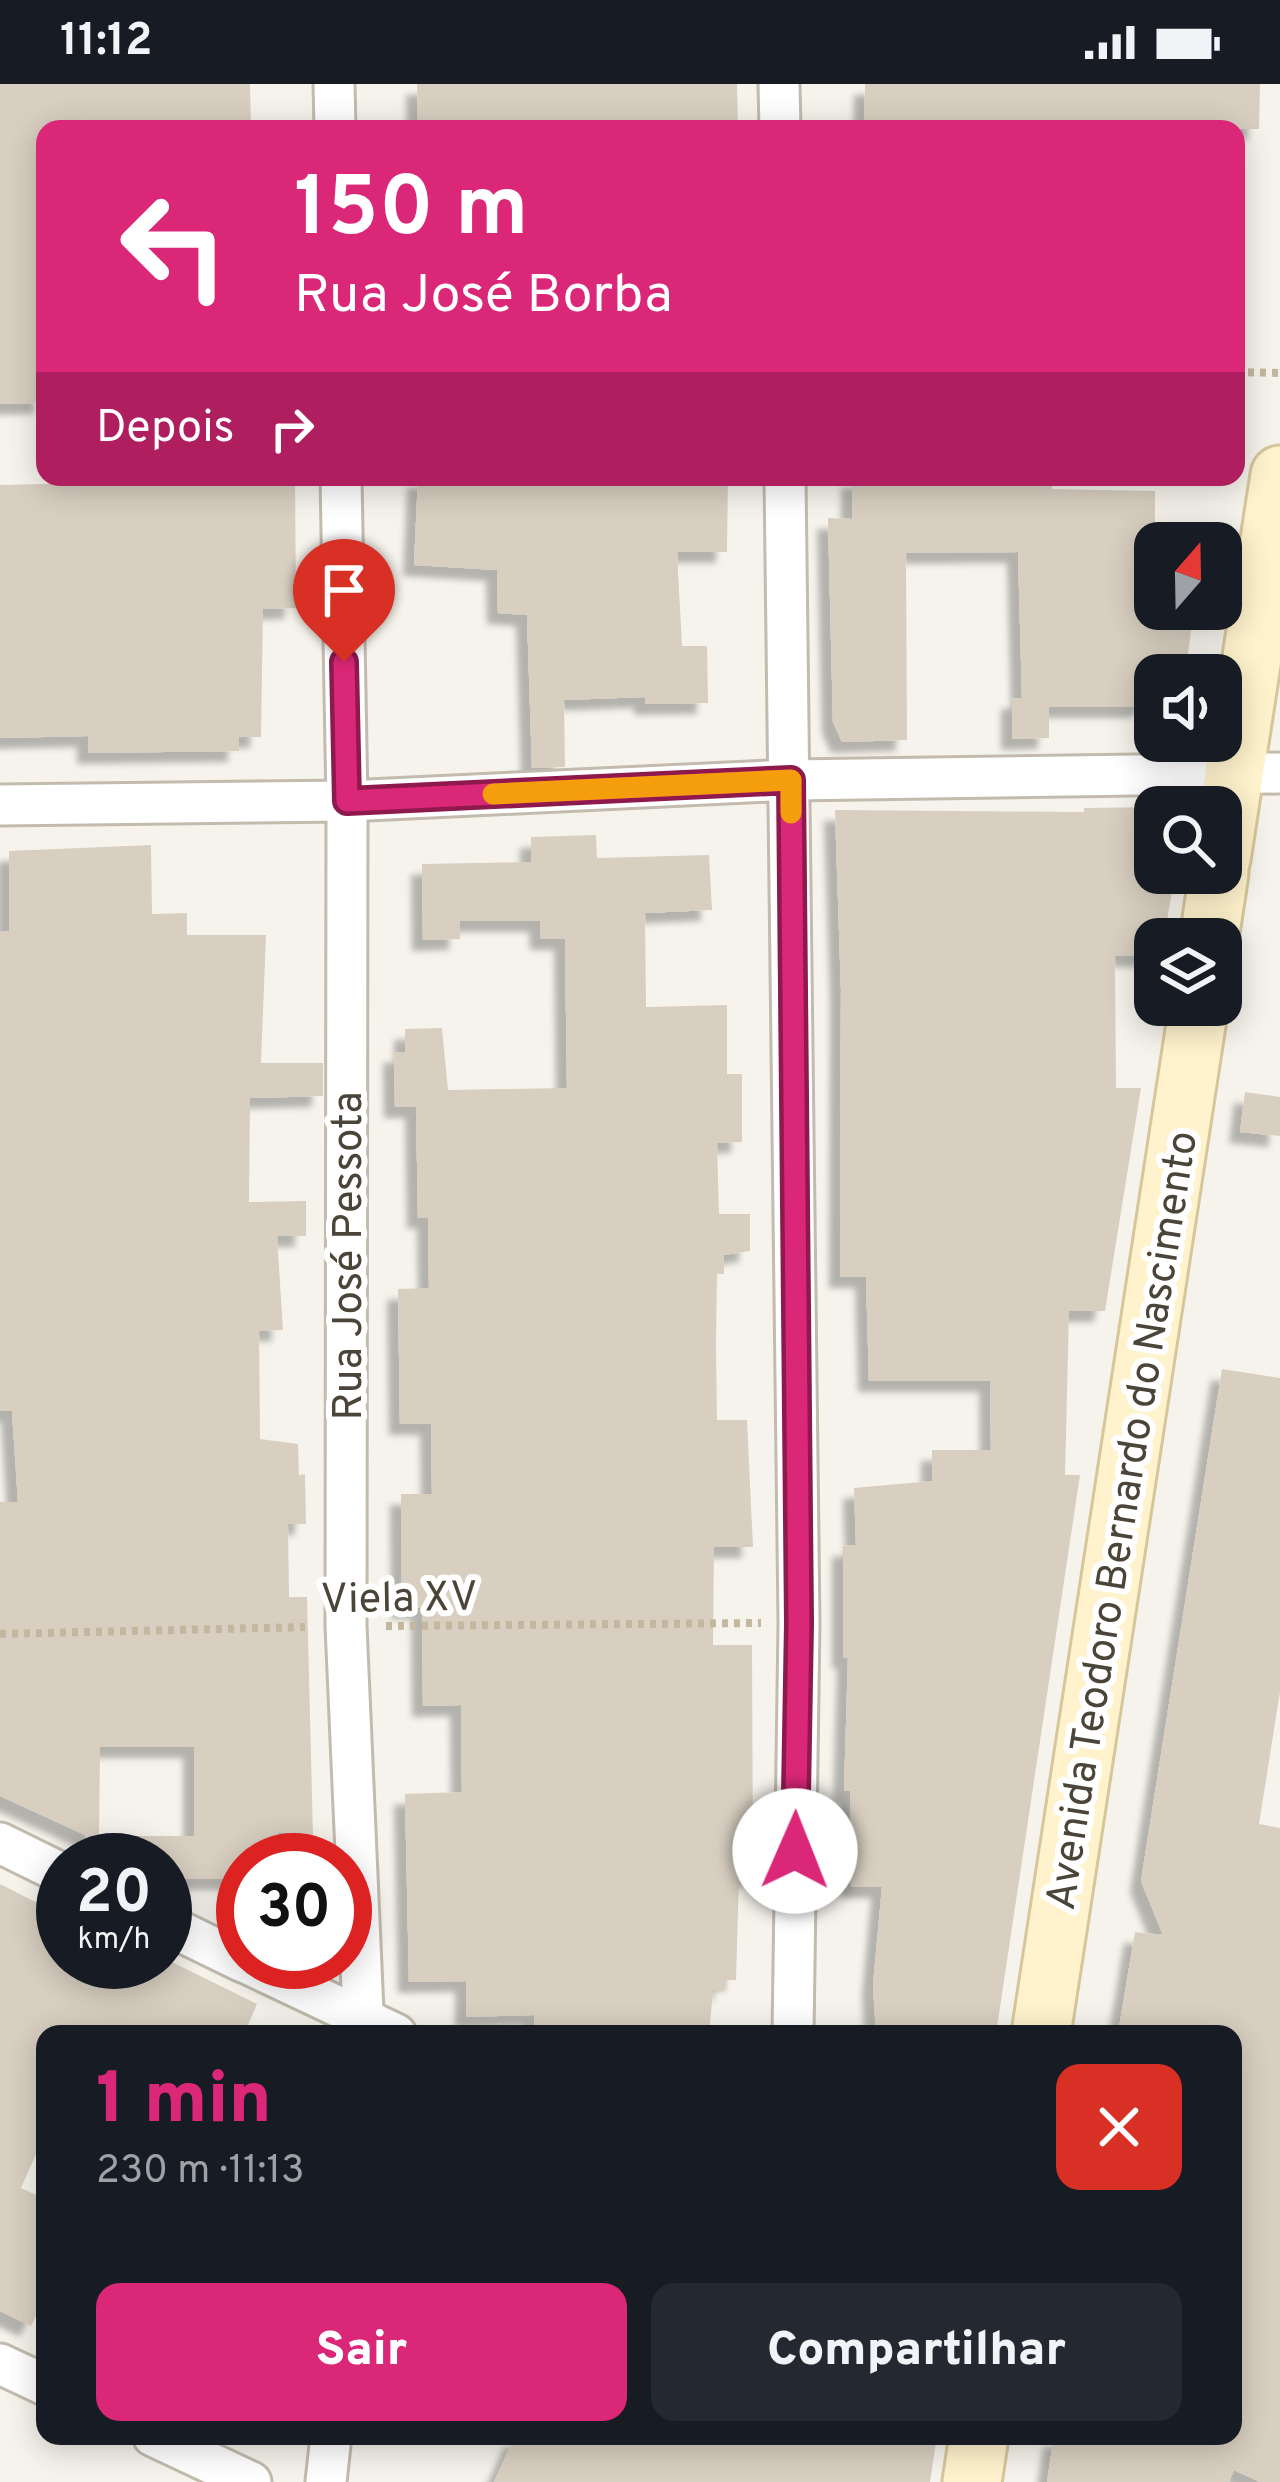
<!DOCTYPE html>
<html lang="pt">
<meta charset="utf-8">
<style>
body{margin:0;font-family:Overpass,sans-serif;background:#242831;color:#f1f3f6;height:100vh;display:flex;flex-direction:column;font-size:45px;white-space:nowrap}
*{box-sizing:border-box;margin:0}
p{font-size:39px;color:#9ea1a6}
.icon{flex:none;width:66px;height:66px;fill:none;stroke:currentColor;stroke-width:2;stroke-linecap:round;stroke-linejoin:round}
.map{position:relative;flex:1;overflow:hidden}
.side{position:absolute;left:36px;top:1941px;width:1206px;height:420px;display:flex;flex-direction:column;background:#171b24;border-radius:24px;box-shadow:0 6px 30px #0003}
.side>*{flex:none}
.guide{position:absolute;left:36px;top:36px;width:1209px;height:366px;border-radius:24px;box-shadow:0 6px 30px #0003;background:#db2777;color:#fff;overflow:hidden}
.needle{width:78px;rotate:20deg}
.fabs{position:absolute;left:1134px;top:438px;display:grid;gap:24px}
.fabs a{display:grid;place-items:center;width:108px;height:108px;border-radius:24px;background:#171b24;box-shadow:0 6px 30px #0003;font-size:60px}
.speed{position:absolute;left:36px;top:1749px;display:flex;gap:24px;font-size:60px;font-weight:700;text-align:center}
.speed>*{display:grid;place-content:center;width:156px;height:156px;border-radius:50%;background:#171b24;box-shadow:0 6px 30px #0003;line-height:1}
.speed small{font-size:30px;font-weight:400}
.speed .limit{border:18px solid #d22;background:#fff;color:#111}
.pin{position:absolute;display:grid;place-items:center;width:102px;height:102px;color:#fff;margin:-123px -51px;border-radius:50% 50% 50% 0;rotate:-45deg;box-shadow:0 0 12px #0007}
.pin .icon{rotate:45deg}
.me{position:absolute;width:132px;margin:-66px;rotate:1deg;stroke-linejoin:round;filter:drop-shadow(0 0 9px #0008)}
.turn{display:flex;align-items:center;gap:42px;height:252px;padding:0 60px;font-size:54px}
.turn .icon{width:156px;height:156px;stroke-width:2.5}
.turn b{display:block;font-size:84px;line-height:102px}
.then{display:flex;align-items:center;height:114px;padding:0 60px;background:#0003;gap:24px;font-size:45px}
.round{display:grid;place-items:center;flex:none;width:126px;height:126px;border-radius:24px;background:#242831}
.summary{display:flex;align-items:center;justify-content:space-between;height:204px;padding:0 60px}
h1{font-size:72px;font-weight:800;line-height:90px;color:#db2777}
.button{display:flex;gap:24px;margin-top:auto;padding:24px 60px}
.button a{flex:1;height:138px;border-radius:24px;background:#db2777;color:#fff;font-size:48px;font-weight:800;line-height:138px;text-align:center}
.button a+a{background:#242831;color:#f1f3f6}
.status{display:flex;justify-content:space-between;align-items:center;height:84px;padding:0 60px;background:#171b24;direction:ltr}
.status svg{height:33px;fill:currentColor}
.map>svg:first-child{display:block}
</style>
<div class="status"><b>11:12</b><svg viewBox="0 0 49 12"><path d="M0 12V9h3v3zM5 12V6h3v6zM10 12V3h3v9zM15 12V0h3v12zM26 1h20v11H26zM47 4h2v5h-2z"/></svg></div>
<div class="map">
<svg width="1280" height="2398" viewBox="0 0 1280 2398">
<defs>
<filter id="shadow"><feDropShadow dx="-11" dy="11" stdDeviation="3" flood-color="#0004"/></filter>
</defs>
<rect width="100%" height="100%" fill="#f6f3ec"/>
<g fill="#d8cfc1" fill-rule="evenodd" filter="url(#shadow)">
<polygon points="0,0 250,0 251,45 45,45 45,319 0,320"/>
<polygon points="417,0 737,0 738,45 418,45"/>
<polygon points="865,0 1260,0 1259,45 864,45"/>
<polygon points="86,393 295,393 296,524 263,525 261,653 239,653 239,667 88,669 88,652 0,654 0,401 86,399"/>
<polygon points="418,393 728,393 727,468 677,468 682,562 707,562 708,619 645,620 645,613 564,616 565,683 532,684 527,531 498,529 497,486 414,481"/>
<polygon points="852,393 1053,393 1052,405 1155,407 1155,525 1194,525 1185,591 1155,591 1155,611 1141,623 1049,623 1049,654 1012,655 1012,614 1022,614 1018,468 906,469 907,656 842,658 833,638 828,434 852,435"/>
<polygon points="1155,723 1155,789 1175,789 1164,855 1155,855 1155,872 1115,872 1116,1004 1141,1004 1105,1227 1069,1227 1065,1391 1080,1391 996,1950 876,1950 873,1901 882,1803 851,1803 850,1707 844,1707 848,1573 843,1574 843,1462 856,1461 854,1404 932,1397 932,1366 991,1366 990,1297 869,1297 866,1193 840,1193 841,906 835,726 1084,728 1084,724"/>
<polygon points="596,751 597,774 709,771 712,826 645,829 646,923 727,921 727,990 742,990 742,1058 717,1059 719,1130 750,1130 750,1167 724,1171 724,1190 717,1190 716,1262 717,1336 747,1336 753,1463 714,1463 713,1561 752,1561 753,1792 739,1792 736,1896 724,1896 724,1906 713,1906 709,1950 555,1950 555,1943 534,1943 534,1931 466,1933 466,1897 409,1898 405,1710 462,1708 461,1621 423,1622 422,1524 402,1524 401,1410 432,1410 431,1340 400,1340 398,1205 429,1204 428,1133 418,1134 416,1023 395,1023 394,968 405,968 405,945 442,944 448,1006 567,1004 565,855 541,855 540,837 460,837 460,855 423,856 422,780 531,778 531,753"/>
<path d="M151,761L152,830L187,829V851H266L261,979H323V1012L250,1014L249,1118L306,1117V1152H277L283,1246L259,1247L260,1355L298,1360L299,1391L305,1390L306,1440H288L289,1513H307L313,1752L279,1748V1776H243V1795H183L165,1787V1776H140L0,1712V1418H18L12,1327H0V847H9V767ZM100,1663H194V1752H99Z"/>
<polygon points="1245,1008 1280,1013 1280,1052 1240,1048"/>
<polygon points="1222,1285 1280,1294 1280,1608 1259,1740 1280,1744 1280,2398 1260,2398 1234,2386 1229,2398 1047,2398 1054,2352 1233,2352 1233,1950 1118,1950 1135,1848 1163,1851 1141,1797"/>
<polygon points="0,1800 63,1832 63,1878 172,1878 257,1920 244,1950 45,1950 45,2050 21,2104 45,2115 45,2213 31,2242 0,2227"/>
<polygon points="515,2352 937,2352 930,2398 494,2398"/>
</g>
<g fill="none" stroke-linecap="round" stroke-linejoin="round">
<g stroke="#c2bbae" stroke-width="45">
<g id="street">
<polyline points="334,0 335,45"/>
<polyline points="779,0 780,45"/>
<polyline points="341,393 347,717 346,1542 364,1950"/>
<polyline points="785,393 799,1539 793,1950"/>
<polyline points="0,721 347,717 791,696 1280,689"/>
<polyline points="0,1759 63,1790"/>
<polyline points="165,1840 243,1878"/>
<polyline points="244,1878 396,1950"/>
<polyline points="0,2280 45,2301"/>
<polyline points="153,2352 251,2398"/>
<polyline points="326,2398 331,2352"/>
</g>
</g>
<g stroke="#d6c79b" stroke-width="63">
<g id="secondary">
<polyline points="1221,775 1280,391"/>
<polyline points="1209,855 1219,789"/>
<polyline points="1041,1950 1199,921"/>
<polyline points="972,2398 979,2352"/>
</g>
</g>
<g stroke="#c4b79f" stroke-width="8" stroke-dasharray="6 6" stroke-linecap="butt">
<polyline points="1236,288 1280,289"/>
<polyline points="386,1542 761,1539"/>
<polyline points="0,1550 305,1543"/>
</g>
<use href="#street" stroke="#fff" stroke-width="39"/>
<use href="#secondary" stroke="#fff3cd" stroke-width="57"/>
</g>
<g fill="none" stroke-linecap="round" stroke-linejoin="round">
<g stroke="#8e194d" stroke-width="30">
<polyline id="route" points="344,578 347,717 791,696 799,1539 795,1767"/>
</g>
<use href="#route" stroke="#db2777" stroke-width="21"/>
<polyline stroke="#f59e0b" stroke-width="21" points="493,710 791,696 791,729"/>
</g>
<g text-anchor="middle" stroke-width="12" stroke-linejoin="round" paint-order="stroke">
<g font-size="42" fill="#4b4439" stroke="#fff">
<text transform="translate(346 1172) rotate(-90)" y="15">Rua José Pessota</text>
<text transform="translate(1120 1436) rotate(-81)" y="15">Avenida Teodoro Bernardo do Nascimento</text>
<text transform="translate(399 1512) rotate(-1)" y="15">Viela XV</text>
</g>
</g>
</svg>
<div class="fabs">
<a><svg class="needle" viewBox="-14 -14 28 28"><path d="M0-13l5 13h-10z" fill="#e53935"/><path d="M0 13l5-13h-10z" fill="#9ea1a6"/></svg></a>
<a><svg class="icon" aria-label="sound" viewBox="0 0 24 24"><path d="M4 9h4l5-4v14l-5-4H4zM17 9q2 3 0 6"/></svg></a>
<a><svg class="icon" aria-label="search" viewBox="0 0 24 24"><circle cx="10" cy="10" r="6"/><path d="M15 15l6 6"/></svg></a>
<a><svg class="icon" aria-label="layers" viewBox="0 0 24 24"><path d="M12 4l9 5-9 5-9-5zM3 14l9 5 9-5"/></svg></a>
</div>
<div class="speed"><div>20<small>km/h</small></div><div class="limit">30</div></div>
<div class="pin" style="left:344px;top:578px;background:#d93025"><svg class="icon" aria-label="arrive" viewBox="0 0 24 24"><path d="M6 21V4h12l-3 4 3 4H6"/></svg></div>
<svg class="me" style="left:795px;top:1767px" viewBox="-20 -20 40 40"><circle r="19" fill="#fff"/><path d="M0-13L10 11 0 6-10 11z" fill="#db2777"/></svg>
<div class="guide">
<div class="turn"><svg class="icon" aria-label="left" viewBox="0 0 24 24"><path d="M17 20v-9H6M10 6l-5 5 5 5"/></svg><div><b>150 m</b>Rua José Borba</div></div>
<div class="then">Depois<svg class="icon" aria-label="right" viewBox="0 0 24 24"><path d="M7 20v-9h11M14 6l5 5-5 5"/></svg></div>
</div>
<section class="side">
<div class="summary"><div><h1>1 min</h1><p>230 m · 11:13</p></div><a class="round" style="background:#d93025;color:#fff"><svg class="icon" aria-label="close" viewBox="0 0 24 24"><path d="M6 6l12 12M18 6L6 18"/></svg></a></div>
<div class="button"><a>Sair</a><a>Compartilhar</a></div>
</section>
</div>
